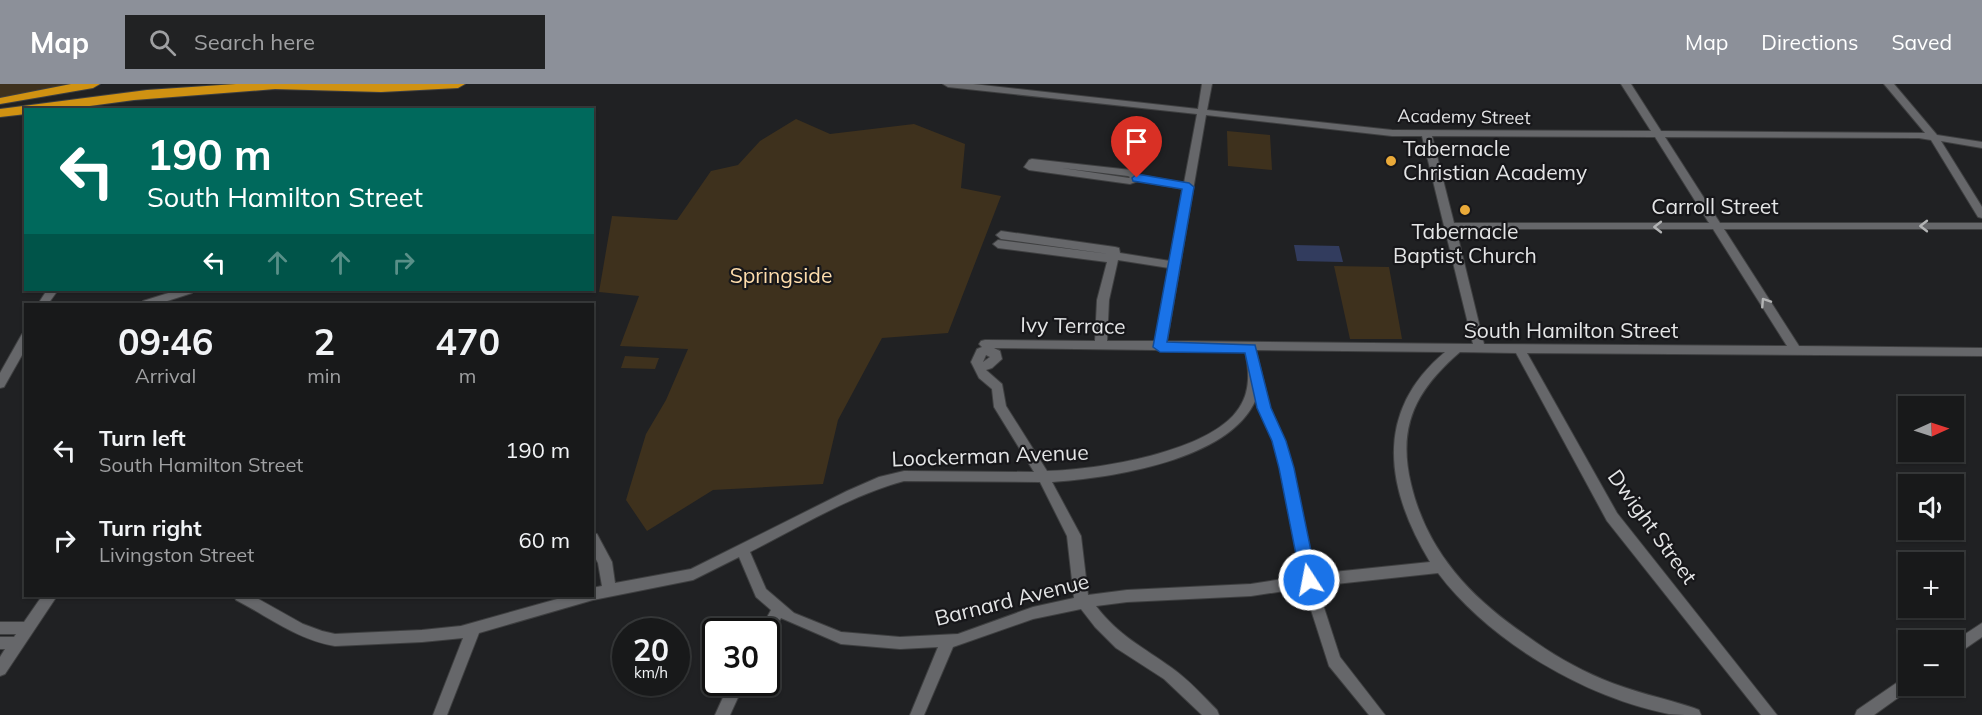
<!DOCTYPE html>
<meta charset="utf-8">
<style>
body{margin:0;font-family:Mulish,sans-serif;background:#212223;color:#f1f3f6;height:100vh;display:flex;flex-direction:column;font-size:22px;white-space:nowrap}
*{box-sizing:border-box;margin:0}
p{font-size:20px;color:#9fa0a2}
.icon{flex:none;width:33px;height:33px;fill:none;stroke:currentColor;stroke-width:2;stroke-linecap:round;stroke-linejoin:round}
.map{position:relative;flex:1;overflow:hidden}
.panel{position:absolute;left:24px;top:219px;width:570px;height:294px;display:flex;flex-direction:column;background:#18191a;border-radius:0px;box-shadow:0 2px 4px #0004,0 0 0 2px #363839}
.panel>*{flex:none}
.hud{position:absolute;left:24px;top:24px;width:570px;height:183px;border-radius:0px;box-shadow:0 2px 4px #0004,0 0 0 2px #363839;background:#00695c;color:#fff;overflow:hidden}
.needle{width:39px;rotate:87deg}
.controls{position:absolute;left:1898px;top:312px;display:grid;gap:12px}
.controls a{display:grid;place-items:center;width:66px;height:66px;border-radius:0px;background:#18191a;box-shadow:0 2px 4px #0004,0 0 0 2px #363839;font-size:30px}
.speed{position:absolute;left:612px;top:534px;display:flex;gap:12px;font-size:30px;font-weight:700;text-align:center}
.speed>*{display:grid;place-content:center;width:78px;height:78px;border-radius:50%;background:#18191a;box-shadow:0 2px 4px #0004,0 0 0 2px #363839;line-height:1}
.speed small{font-size:15px;font-weight:400}
.speed .limit{border:3px solid #111;border-radius:9px;background:#fff;color:#111}
.pin{position:absolute;display:grid;place-items:center;width:51px;height:51px;color:#fff;margin:-62px -26px;border-radius:50% 50% 50% 0;rotate:-45deg;box-shadow:0 0 6px #0007}
.pin .icon{rotate:45deg}
.me{position:absolute;width:66px;margin:-33px;rotate:349deg;stroke-linejoin:round;filter:drop-shadow(0 0 4px #0008)}
.turn{display:flex;align-items:center;gap:21px;height:126px;padding:0 24px;font-size:27px}
.turn .icon{width:78px;height:78px;stroke-width:2.5}
.turn b{display:block;font-size:42px;line-height:51px}
.lanes{display:flex;align-items:center;height:57px;padding:0 24px;background:#0003;justify-content:center;gap:30px;direction:ltr}
.lanes .off{opacity:.35}
.eta{display:flex;justify-content:space-evenly;align-items:center;height:102px;text-align:center}
.eta b{font-size:36px;font-weight:700;line-height:42px}
ul{padding:0;list-style:none}
li{display:flex;align-items:center;gap:18px;height:90px;padding:0 24px}
li div{flex:1}
li b{display:block;font-size:22px}
li em{font-style:normal}
header{display:flex;align-items:center;gap:36px;box-sizing:border-box;height:84px;padding:0 30px;background:#8c9099;color:#fff}
header strong{font-size:28px}
nav{display:flex;gap:33px;margin-inline-start:auto;font-size:21px}
.search{width:420px;height:54px;background:#212223;display:flex;align-items:center;gap:15px;box-sizing:border-box;padding:0 21px;border-radius:0px;color:#9fa0a2;font-size:22px}
.map>svg:first-child{display:block}
</style>
<header>
<strong>Map</strong>
<div class="search"><svg class="icon" aria-label="search" viewBox="0 0 24 24"><circle cx="10" cy="10" r="6"/><path d="M15 15l6 6"/></svg>Search here</div>
<nav><a>Map</a><a>Directions</a><a>Saved</a></nav>
</header>
<div class="map">
<svg width="1982" height="631" viewBox="0 0 1982 631">
<rect width="100%" height="100%" fill="#202123"/>
<g fill="#3e311d">
<polygon points="0,0 82,0 0,16"/>
<polygon points="796,35 830,50 914,40 965,60 961,104 1001,112 948,249 882,254 838,336 823,400 713,406 647,447 626,416 646,350 666,316 688,265 620,262 639,212 599,208 612,132 677,136 711,87 738,81 760,57"/>
<polygon points="1227,47 1270,51 1272,86 1228,82"/>
<polygon points="1334,182 1389,183 1402,255 1350,255"/>
<polygon points="625,272 659,274 655,285 621,284"/>
</g>
<polygon fill="#323c5e" points="1294,161 1339,162 1343,178 1297,177"/>
<g fill="none" stroke-linecap="round" stroke-linejoin="round">
<g stroke="#3e3f40" stroke-width="2">
<g id="minor">
<path d="M943,0H973L1198,25L1202,0H1212L1207,26L1392,46L1651,47L1621,0H1631L1661,47L1925,49L1884,0H1894L1937,51L1982,58V64L1941,57L1982,123V134L1978,133L1931,56L1919,54L1665,53L1720,139H1982V145H1724L1799,262L1982,264V272L1527,269L1617,429L1777,631H1761L1607,437L1516,269L1460,268C1416,306 1397,342 1411,400C1427,468 1471,514 1527,552C1550,569 1576,584 1602,595C1632,608 1664,614 1694,624L1699,626L1701,631C1691,631 1679,631 1669,630C1585,613 1490,558 1438,489L1317,502L1340,573L1385,631H1369L1329,582L1304,504L1251,512L1127,518L1096,522C1119,552 1143,563 1172,584C1189,596 1203,612 1217,626L1219,631H1202L1164,595L1116,564L1095,543L1081,525L1033,535L953,563L924,631H910L938,563L900,565L841,560L781,534L771,553L766,554V548H759L771,526L756,513L739,473L693,496L593,516L479,549L447,631H433L463,554L422,558L335,562C298,556 269,533 236,516L234,512H253L303,540L322,547L335,550L422,546L461,542L568,512H592V504L602,502L598,479L592,468V449L597,450L612,478L615,499L691,485L847,407L879,393L904,387L1034,388L994,323L992,305L979,294L971,278L977,265L982,263L979,260L981,257L985,256L1095,257L1097,216L1107,178L998,164L993,160L998,156L1109,170L1001,155L996,151L1001,147L1115,163L1119,164L1120,169L1170,177L1183,105L1138,97L1130,100L1029,86L1024,83L1029,76L1032,75L1131,86L1140,91L1184,99L1197,30L948,3ZM1206,31L1392,52H1422L1473,260L1167,257ZM1432,52L1655,53L1709,139H1454ZM1062,84L1128,92L1130,93L1129,94ZM1456,145H1713L1787,262L1484,260ZM1118,176L1169,184L1155,257H1107L1109,216ZM994,264L1156,266L1160,267L1164,266H1245C1249,286 1251,306 1239,324C1211,368 1096,386 1047,387L1006,322L1002,300L986,286L992,284L1002,275L1000,267ZM1256,266L1445,268C1373,328 1386,405 1430,478L1314,490L1292,384L1285,357L1270,323ZM986,271L990,273L983,278ZM1256,315L1273,357L1280,384L1301,492L1251,500L1127,506L1088,511L1081,452L1052,398C1111,394 1231,376 1256,315ZM904,397L1040,398L1067,452L1074,514L1033,523L958,550L900,553L841,548L794,529L766,505L750,468C797,444 854,410 904,397Z"/>
<polygon points="47,206 58,206 48,220 38,220"/>
<polygon points="178,206 194,206 192,209 158,220 141,220 143,217"/>
<polygon points="26,249 26,264 4,303 0,304 0,289 22,250"/>
<polygon points="42,512 57,512 5,590 0,592 0,573 5,565 0,565 0,553 14,553 16,550 0,550 0,538 24,538"/>
<polygon points="1982,539 1982,553 1953,573 1953,558"/>
<polygon points="1908,591 1908,602 1913,603 1874,631 1855,631 1857,626"/>
<polygon points="730,598 745,598 730,631 715,631"/>
</g>
</g>
<g stroke="#3e3f40" stroke-width="2">
<g id="highway">
<polygon points="71,0 100,0 93,4 0,20 0,14"/>
<polygon points="236,0 465,0 458,4 381,8 275,5 134,16 60,26 26,26 26,30 0,33 0,25 147,6"/>
</g>
</g>
<use href="#minor" fill="#66676a" fill-rule="evenodd"/>
<use href="#highway" fill="#d09212" fill-rule="evenodd"/>
</g>
<defs><path id="oneway-chevron" d="M-2-3.5L2.5 0L-2 3.5" fill="none" stroke-width="1.6" stroke-linecap="round" stroke-linejoin="round" transform="scale(1.5)"/></defs>
<g stroke="#b2b3b4">
<use href="#oneway-chevron" transform="translate(1924 142) rotate(180)"/>
<use href="#oneway-chevron" transform="translate(1658 143) rotate(-180)"/>
<use href="#oneway-chevron" transform="translate(1765 218) rotate(-123)"/>
</g>
<polygon fill="#1a73e8" stroke="#114b97" stroke-width="1.5" points="1137,90 1189,99 1194,103 1167,258 1255,261 1271,324 1286,357 1294,384 1317,496 1315,501 1309,503 1304,501 1301,496 1279,384 1272,357 1257,324 1245,269 1160,268 1153,263 1182,105 1133,97 1132,94"/>
<g fill="#eaaa39" stroke="#17171a" stroke-width="2">
<circle cx="1391" cy="77" r="6"/>
<circle cx="1465" cy="126" r="6"/>
</g>
<g text-anchor="middle" stroke-width="4.5" stroke-linejoin="round" paint-order="stroke">
<g font-size="18" fill="#e4e5e6" stroke="#17171a">
<text transform="translate(1464 33) rotate(1)" y="6">Academy Street</text>
</g>
<g font-size="21" fill="#e4e5e6" stroke="#17171a" text-anchor="start">
<text x="1403" y="72">Tabernacle<tspan x="1403" dy="24">Christian Academy</tspan></text>
<text x="1465" y="155" text-anchor="middle">Tabernacle<tspan x="1465" dy="24">Baptist Church</tspan></text>
</g>
<g font-size="21" fill="#e4e5e6" stroke="#17171a">
<text x="1715" y="130">Carroll Street</text>
<text transform="translate(1073 242) rotate(1)" y="7">Ivy Terrace</text>
<text x="1571" y="254">South Hamilton Street</text>
<text transform="translate(990 372) rotate(-2)" y="7">Loockerman Avenue</text>
<text transform="translate(1652 443) rotate(54)" y="7">Dwight Street</text>
<text transform="translate(1012 516) rotate(-14)" y="7">Barnard Avenue</text>
</g>
<g font-size="21" fill="#feddac" stroke="#17171a">
<text x="781" y="199">Springside</text>
</g>
</g>
</svg>
<div class="controls">
<a><svg class="needle" viewBox="-14 -14 28 28"><path d="M0-13l5 13h-10z" fill="#e53935"/><path d="M0 13l5-13h-10z" fill="#9fa0a2"/></svg></a>
<a><svg class="icon" aria-label="sound" viewBox="0 0 24 24"><path d="M4 9h4l5-4v14l-5-4H4zM17 9q2 3 0 6"/></svg></a>
<a>+</a>
<a>−</a>
</div>
<div class="speed"><div>20<small>km/h</small></div><div class="limit">30</div></div>
<div class="pin" style="left:1137px;top:94px;background:#d93025"><svg class="icon" aria-label="arrive" viewBox="0 0 24 24"><path d="M6 21V4h12l-3 4 3 4H6"/></svg></div>
<svg class="me" style="left:1309px;top:496px" viewBox="-20 -20 40 40"><circle r="17" fill="#1a73e8" stroke="#fff" stroke-width="3"/><path d="M0-11L8 9 0 5-8 9z" fill="#fff"/></svg>
<div class="hud">
<div class="turn"><svg class="icon" aria-label="left" viewBox="0 0 24 24"><path d="M17 20v-9H6M10 6l-5 5 5 5"/></svg><div><b>190 m</b>South Hamilton Street</div></div>
<div class="lanes"><svg class="icon" aria-label="left" viewBox="0 0 24 24"><path d="M17 20v-9H6M10 6l-5 5 5 5"/></svg><svg class="icon off" aria-label="ahead" viewBox="0 0 24 24"><path d="M12 20V5M6 11l6-6 6 6"/></svg><svg class="icon off" aria-label="ahead" viewBox="0 0 24 24"><path d="M12 20V5M6 11l6-6 6 6"/></svg><svg class="icon off" aria-label="right" viewBox="0 0 24 24"><path d="M7 20v-9h11M14 6l5 5-5 5"/></svg></div>
</div>
<section class="panel">
<div class="eta">
<div><b>09:46</b><p>Arrival</p></div>
<div><b>2</b><p>min</p></div>
<div><b>470</b><p>m</p></div>
</div>
<ul>
<li><svg class="icon" aria-label="left" viewBox="0 0 24 24"><path d="M17 20v-9H6M10 6l-5 5 5 5"/></svg><div><b>Turn left</b><p>South Hamilton Street</p></div><em>190 m</em></li>
<li><svg class="icon" aria-label="right" viewBox="0 0 24 24"><path d="M7 20v-9h11M14 6l5 5-5 5"/></svg><div><b>Turn right</b><p>Livingston Street</p></div><em>60 m</em></li>
</ul>
</section>
</div>
